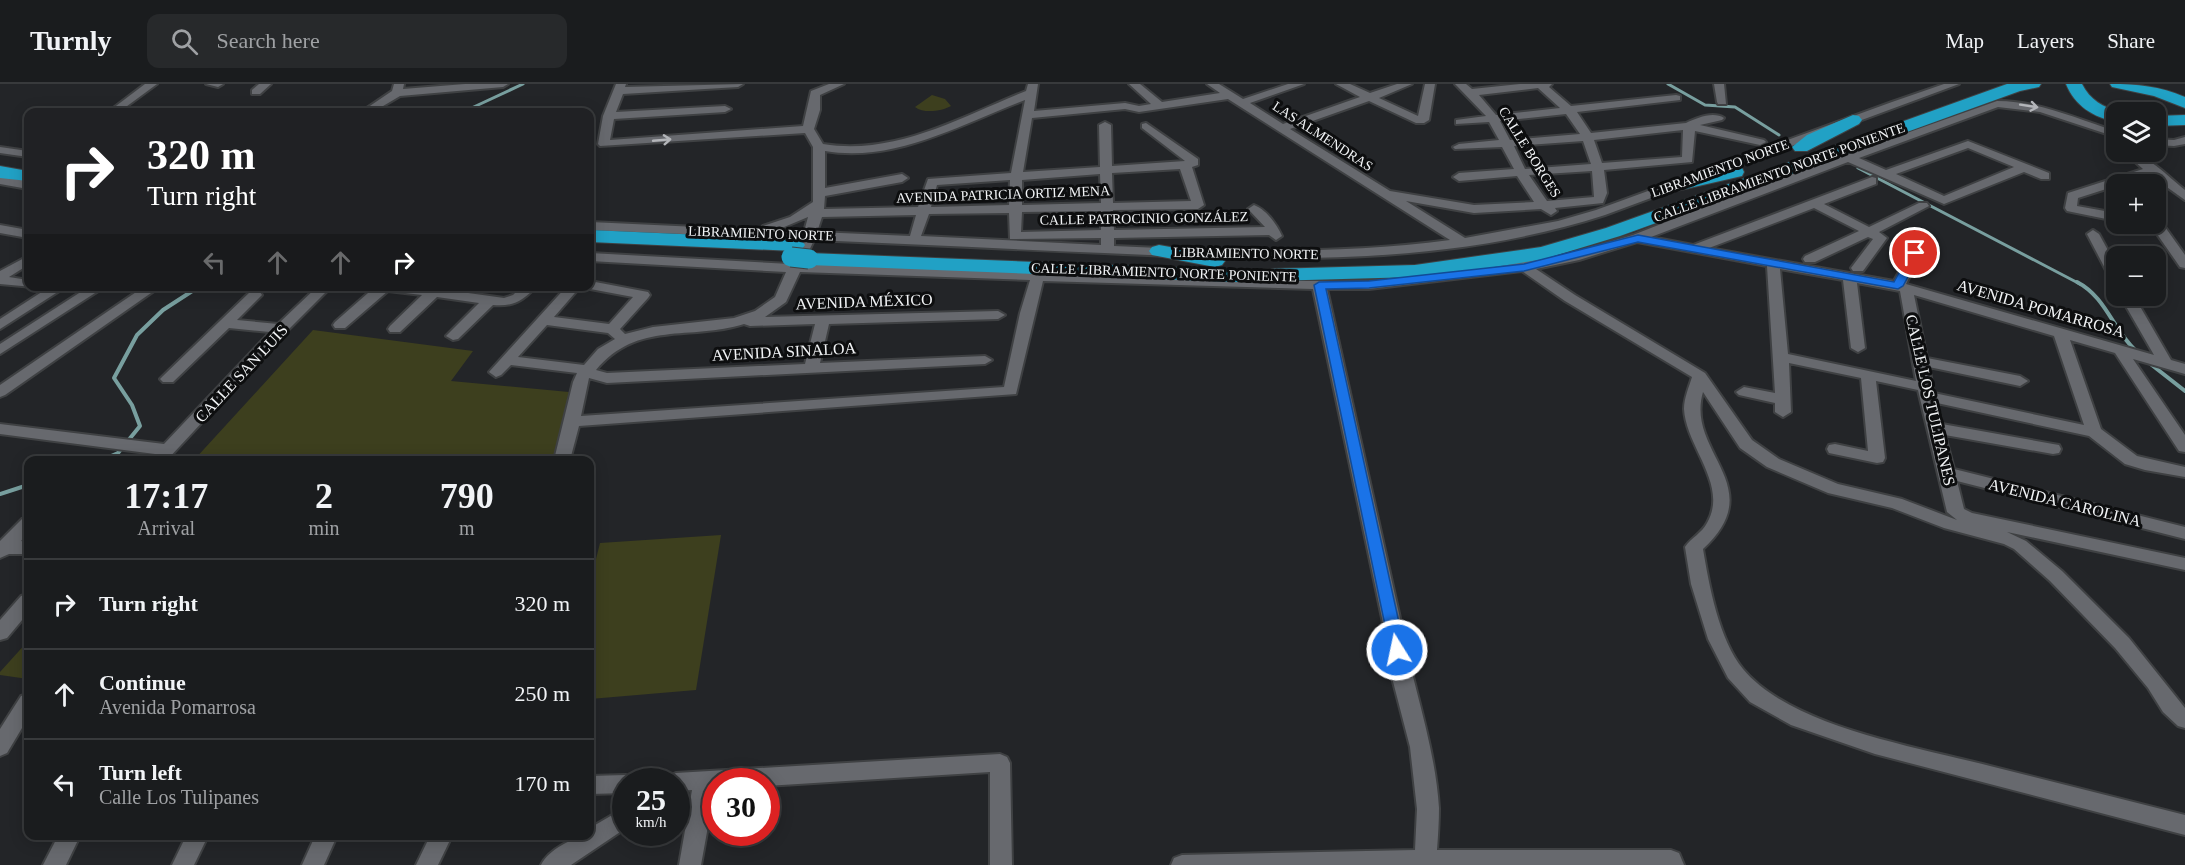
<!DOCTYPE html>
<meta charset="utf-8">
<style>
body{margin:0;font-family:"Times New Roman",serif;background:#27292b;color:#f1f3f6;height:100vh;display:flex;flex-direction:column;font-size:22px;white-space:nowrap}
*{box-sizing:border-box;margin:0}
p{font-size:20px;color:#9fa1a4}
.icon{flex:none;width:33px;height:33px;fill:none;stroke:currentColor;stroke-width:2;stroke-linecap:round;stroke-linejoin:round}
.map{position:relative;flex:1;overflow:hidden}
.sheet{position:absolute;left:24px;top:372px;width:570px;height:384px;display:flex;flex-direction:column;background:#1a1c1e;border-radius:12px;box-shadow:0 3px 15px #0003,0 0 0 2px #383a3c}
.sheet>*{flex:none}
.hud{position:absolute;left:24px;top:24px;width:570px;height:183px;border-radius:12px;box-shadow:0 3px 15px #0003,0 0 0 2px #383a3c;background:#202124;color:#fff;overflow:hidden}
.fabs{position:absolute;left:2106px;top:18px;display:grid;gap:12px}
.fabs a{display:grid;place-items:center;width:60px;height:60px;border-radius:12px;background:#1a1c1e;box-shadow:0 3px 15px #0003,0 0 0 2px #383a3c;font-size:30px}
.speed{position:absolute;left:612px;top:684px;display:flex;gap:12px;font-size:30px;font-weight:700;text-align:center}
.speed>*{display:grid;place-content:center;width:78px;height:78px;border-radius:50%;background:#1a1c1e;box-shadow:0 3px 15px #0003,0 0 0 2px #383a3c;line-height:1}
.speed small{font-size:15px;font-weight:400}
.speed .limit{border:9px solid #d22;background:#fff;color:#111}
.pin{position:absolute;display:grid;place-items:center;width:51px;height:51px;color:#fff;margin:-26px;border:3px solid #fff;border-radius:50%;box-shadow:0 2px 6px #0007}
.me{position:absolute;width:66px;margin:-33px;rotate:350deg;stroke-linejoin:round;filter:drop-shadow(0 0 4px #0008)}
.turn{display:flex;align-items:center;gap:21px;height:126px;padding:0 24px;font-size:27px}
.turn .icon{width:78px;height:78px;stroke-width:2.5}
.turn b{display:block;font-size:42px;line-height:51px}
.lanes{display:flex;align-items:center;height:57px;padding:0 24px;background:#0003;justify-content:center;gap:30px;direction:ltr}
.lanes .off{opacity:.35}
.eta{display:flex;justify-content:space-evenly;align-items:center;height:102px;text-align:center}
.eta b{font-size:36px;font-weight:600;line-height:42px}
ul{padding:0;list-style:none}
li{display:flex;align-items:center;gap:18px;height:90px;padding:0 24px;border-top:2px solid #383a3c}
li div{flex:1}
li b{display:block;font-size:22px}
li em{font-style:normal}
header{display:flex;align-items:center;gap:36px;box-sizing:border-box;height:84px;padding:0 30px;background:#1a1c1e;border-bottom:2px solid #383a3c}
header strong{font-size:28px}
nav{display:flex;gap:33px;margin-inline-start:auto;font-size:21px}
.search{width:420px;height:54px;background:#27292b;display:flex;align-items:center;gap:15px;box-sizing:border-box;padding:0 21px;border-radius:12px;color:#9fa1a4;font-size:22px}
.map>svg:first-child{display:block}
</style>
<header>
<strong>Turnly</strong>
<div class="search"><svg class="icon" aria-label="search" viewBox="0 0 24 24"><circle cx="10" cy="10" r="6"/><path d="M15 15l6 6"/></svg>Search here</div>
<nav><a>Map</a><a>Layers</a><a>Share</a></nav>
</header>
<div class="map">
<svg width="2185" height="781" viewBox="0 0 2185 781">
<rect width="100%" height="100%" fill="#232528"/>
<g fill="#3d3f1e">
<path d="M932,11L945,15L951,22C942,27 924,30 915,23Z"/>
<polygon points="313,246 473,267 451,297 569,308 554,376 194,376"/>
<polygon points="721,451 696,606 590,615 590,499 600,459"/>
<polygon points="28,557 28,595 0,591 0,588"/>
</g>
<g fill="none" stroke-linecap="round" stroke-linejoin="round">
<g stroke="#789f9f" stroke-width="3">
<polyline points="1668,0 1705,21 1735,23 1779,51"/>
<polyline points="463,28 523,0"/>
<polyline points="1858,84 2080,200"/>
</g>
<g stroke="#789f9f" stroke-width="4">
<path d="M2077,198C2106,213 2113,246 2136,267"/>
<polyline points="2148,278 2185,307"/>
<polyline points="102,376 118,369 140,342 132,321 114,294 137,251 163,226 200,202"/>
<polyline points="0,410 28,401"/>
</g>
<g stroke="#3f4143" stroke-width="4">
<g id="minor">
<polygon points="145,0 157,0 119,28 108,28"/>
<polygon points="206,0 223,0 218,3"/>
<polygon points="259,0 271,0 260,10 252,10 252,6"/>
<polygon points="394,0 404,0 403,5 465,0 508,0 503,3 400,12 373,28 361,28 392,7"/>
<path d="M616,0H626L625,3L743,0L738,3L623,10L616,28L725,22L731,25L725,28L614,35L610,56L803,42L811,7L829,0H844L820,11V26L814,45L823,60C895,72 961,33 1026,7L1028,0H1038L1034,27L1125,19L1139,22L1151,20L1129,0H1140L1162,18L1220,9L1207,0H1219L1243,15L1288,0H1304L1250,19L1283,40L1360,13L1336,0H1350L1370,9L1397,0H1412L1379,14L1418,32L1425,0H1435L1429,36L1424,39H1416L1369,17L1290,45L1390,107L1474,121L1534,118L1517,92L1459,97L1453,93L1459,89L1514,85L1502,63L1455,65L1453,63L1459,60L1499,56L1489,38L1456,40V36L1486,32L1455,0H1466L1472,5L1520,0H1552L1549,3L1571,22L1676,11L1680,12V16L1577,28L1591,49L1686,39C1697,34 1713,27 1724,34L1722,36L1700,41L1764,56L1766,58L1760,61L1695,47L1692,78L1604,86L1607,109L1603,119L1555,124L1557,127L1551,131L1541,125L1474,129L1406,117L1465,154L1558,137L1596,126L1892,18L1944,0H1959L1605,131C1444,183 1271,177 1104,169C1007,165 911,160 814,156L803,180L1282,197H1369L1482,185L1572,169L1633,151L1763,100L1997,17C2040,17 2076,35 2116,47V53L2040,28L1998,23L1859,74L1886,86L1968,57L2049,89V95H2041L2024,88L1944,120L1848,78L1651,153L1693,161L1872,93L1876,94V100L1824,120L1869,143L1919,119H1927L1929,122L1879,148L1887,154L1863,187H1853L1851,184L1873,155L1868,153L1815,178H1805L1803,175L1805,172L1859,147L1814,124L1709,164L1894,197L1917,155L1923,151L1929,155L1906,200L2154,271L2120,212H2134L2171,276L2185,280V290L2133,275L2185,351V368L2179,367L2115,269L2070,256L2101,345L2137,372L2185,383V393L2145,386L2125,380L2089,352L1937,319L1942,340L2053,360L2059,361L2061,365L2059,369L2053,370L1945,351L1954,385L2185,443V455L1957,397L1964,425L1972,429L2185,474V486L2007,448L2026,457L2062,487L2129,554L2185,624V644L2178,642L2163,628L2148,604L2115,564L2050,497L2014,465L2004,460L1944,444L1892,424L1828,409L1767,383L1740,364L1703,308C1685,369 1771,402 1703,465C1709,501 1719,556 1743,585C1791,643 1918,663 1990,682C2055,698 2120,715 2185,731V751L1875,670L1791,641L1750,618L1728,594L1708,555L1691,500L1685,463C1691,454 1702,449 1707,439C1729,401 1686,363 1684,325C1684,314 1689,303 1692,293L1565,217L1522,187L1369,205H1327L1400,534C1411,597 1435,660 1439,724C1439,738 1438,752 1437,766H1671L1679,769L1684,781H1171L1174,774L1182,771L1415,766L1417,725L1410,663L1389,582L1382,534L1313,205L1043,197L1016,310L579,342L570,376H554L573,298L577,289L511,281L501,291L496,293L489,288L567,202H581L554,233L609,240L633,213L585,204L590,202V197L648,208L650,211L648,214L620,245L625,250L653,243L734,234L755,227L775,213L786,188L590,177V169L790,180L801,155L590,146V138L762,146L763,142L790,133L813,118V63L805,49L600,62L598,60L603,32ZM1538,4L1560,24L1496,31L1479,11ZM1228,15L1450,156C1339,171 1226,167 1114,162V154L1269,151L1276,156L1282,152C1277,141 1267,126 1254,121L1248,125L1265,143L1114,146L1113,126L1198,125L1204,121L1192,83L1198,81V75L1146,39L1142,40V44L1185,77L1112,82L1111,41L1105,38L1099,41L1100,83L1023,88L1032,34L1125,25L1139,28ZM1025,16L1011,89L928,95L918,123L824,125L825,112L902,98L908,94L902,90L825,104V67C895,79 961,40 1025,16ZM1566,30L1580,50L1510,56L1500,37ZM1683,46L1682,73L1602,79L1594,56ZM1583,57L1591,80L1525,85L1514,62ZM1968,64L2014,83L1944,112L1896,90ZM1180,85L1191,117L1113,119L1112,89ZM1592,87L1594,113L1547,117L1529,91ZM1100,90L1101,119L1022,121V96ZM1010,96L1009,121L931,123L937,101ZM1101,127V146L1021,148L1022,128ZM1009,129L1010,155L1101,154V161L921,152L929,130ZM916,131L910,152L817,148L822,133ZM808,133L804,148L777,146ZM1637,158L1767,182L1775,309L1744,303L1736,308L1739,311L1775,319V328L1783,333L1791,328L1789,279L1861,294L1868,367L1835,360L1829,361L1827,365L1829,369L1877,379L1883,378L1885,374L1876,297L1918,306L1947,428L1957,436L1902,415L1838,400L1779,375L1752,356L1705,289L1575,211L1536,185L1579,176ZM1780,185L1843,196L1851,264L1858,268L1865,264L1857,199L1900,207L1916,297L1788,270ZM800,188L1030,196L1020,229L1004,303L581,332L589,294L607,299L985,280L992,276L985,272L820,279L829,240L998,235L1005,231L998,227L765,233L786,218ZM1914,211L2054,252L2084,341L1934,309L1929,283L2020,302L2028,297L2020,292L1927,274ZM744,240L750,242L815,240L805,280L607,289L596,286C638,236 690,257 744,240ZM547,241L608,249L615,255L598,265L584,281L518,273Z"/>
<polygon points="1714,0 1724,0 1726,20 1718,20 1717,18"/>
<polygon points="2185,53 2185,60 2174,62 2156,61 2156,55 2174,56"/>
<polygon points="0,63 28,67 28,73 0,69"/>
<path d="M2124,68C2146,68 2167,92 2185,106V116L2150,91L2078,114L2077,122L2116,129V137L2067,127L2065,124L2068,109L2143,85Z"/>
<polygon points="0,92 28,97 28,105 0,100"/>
<polygon points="2156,135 2160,136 2185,171 2185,184 2180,183 2150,140 2156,140"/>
<polygon points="0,141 28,146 28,154 0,149"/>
<polygon points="2093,146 2099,150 2116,181 2116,196 2109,192 2087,150"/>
<polygon points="28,172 28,181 9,193 28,196 28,202 33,203 0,200 0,187"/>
<polygon points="51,202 67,202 0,245 0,235"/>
<polygon points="90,202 106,202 0,270 0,260"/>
<polygon points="145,202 161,202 5,311 0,313 0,301"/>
<polygon points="318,202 332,202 286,248 167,376 150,376 155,370 0,350 0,340 164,360 270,248 229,244 173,298 163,298 160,295 163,292 250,208 260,208 262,211 237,236 278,240"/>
<path d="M376,202H418L504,214L513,211L522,202H536C524,217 512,223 493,221L458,255L453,256L446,252L479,219L437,213L400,248H390L388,245L390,242L422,211L388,207L345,244H335L333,241L335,238Z"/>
<polygon points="28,433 28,449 21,457 28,458 28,470 9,470 0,474 0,457 22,435"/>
<polygon points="28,510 28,529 7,554 0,556 0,536 21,512"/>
<polygon points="28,610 28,634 7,669 0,672 0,645 21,612"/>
<polygon points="1000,670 1007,673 1010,679 1012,781 990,781 990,688 766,702 766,698 716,698 701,781 679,781 692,706 676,707 676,698 666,698 669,692 676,689"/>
<polygon points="626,691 633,694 635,698 626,698 626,709 590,710 590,692"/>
<path d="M626,723V744L571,781H541C548,766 574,752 590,752V744Z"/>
<polygon points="58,752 80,752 66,781 43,781"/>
<polygon points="186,752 208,752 194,781 172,781"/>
<polygon points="315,752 337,752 324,781 302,781"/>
<polygon points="430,752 452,752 438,781 416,781"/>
</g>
</g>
<g stroke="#3f4143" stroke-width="2">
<g id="highway">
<polygon points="2007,0 2041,0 2039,3 2020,7 1620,152 1544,175 1476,186 1415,193 1236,198 809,181 802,179 799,175 802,171 809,169 1236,186 1415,181 1541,163 1606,144"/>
<path d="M2066,0H2082C2090,16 2103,23 2120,28H2116V38C2093,33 2075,22 2066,0Z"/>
<path d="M2110,0C2138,0 2159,2 2185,13V24L2154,12L2112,3Z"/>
<polygon points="1853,31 1859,32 1862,36 1859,40 1807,67 1795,67 1792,63 1807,51"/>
<polygon points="2185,31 2185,41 2156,42 2156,32"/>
<polygon points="0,82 28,87 28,97 0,94"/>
<polygon points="1735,82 1742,84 1744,88 1742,92 1672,108 1665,106 1663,102 1665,98"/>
<polygon points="590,146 795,155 802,157 805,161 802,165 795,167 590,158"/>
<polygon points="1159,161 1215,171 1222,173 1225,177 1222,181 1215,183 1152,171 1149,167 1152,163"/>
</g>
</g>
<use href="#minor" fill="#67696e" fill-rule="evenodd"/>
<use href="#highway" fill="#21a1c5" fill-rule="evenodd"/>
<g stroke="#3f4143" stroke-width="21" stroke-linecap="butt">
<polyline id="highway-bridge" points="791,173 809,175"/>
</g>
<use href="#highway-bridge" stroke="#21a1c5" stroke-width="19"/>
</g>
<defs><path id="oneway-shaft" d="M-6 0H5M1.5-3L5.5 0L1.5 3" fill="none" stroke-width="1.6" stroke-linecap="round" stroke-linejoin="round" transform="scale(1.5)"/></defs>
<g stroke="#b3b5b9">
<use href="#oneway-shaft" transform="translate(2029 22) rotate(9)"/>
<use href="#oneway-shaft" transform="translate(662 56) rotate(-5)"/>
</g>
<polygon fill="#1a73e8" stroke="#114b97" stroke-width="1.5" points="1638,151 1894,198 1911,167 1915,166 1921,169 1903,202 1898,205 1638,158 1524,187 1369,204 1326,205 1405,566 1402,570 1391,570 1314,201 1319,198 1369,197 1524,180"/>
<g text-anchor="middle" stroke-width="6" stroke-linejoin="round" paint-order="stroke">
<g font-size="14" fill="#f2f4f6" stroke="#0d0e0f">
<text transform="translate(1323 52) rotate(33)" y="5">LAS ALMENDRAS</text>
<text transform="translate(1530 68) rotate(58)" y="5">CALLE BORGES</text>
<text transform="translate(1720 84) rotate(-20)" y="5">LIBRAMIENTO NORTE</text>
<text transform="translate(1779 88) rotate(-20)" y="5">CALLE LIBRAMIENTO NORTE PONIENTE</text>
<text transform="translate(1003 110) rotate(-2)" y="5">AVENIDA PATRICIA ORTIZ MENA</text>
<text transform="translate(1144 134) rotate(-1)" y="5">CALLE PATROCINIO GONZÁLEZ</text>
<text transform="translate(761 149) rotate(2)" y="5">LIBRAMIENTO NORTE</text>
<text transform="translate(1246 169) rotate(1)" y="5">LIBRAMIENTO NORTE</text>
<text transform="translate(1164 188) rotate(2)" y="5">CALLE LIBRAMIENTO NORTE PONIENTE</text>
</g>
<g font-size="16" fill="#f2f4f6" stroke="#0d0e0f">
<text transform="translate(864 217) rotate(-2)" y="6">AVENIDA MÉXICO</text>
<text transform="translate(2041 224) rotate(16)" y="6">AVENIDA POMARROSA</text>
<text transform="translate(784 267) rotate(-3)" y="6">AVENIDA SINALOA</text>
<text transform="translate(241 289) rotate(-47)" y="6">CALLE SAN LUIS</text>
<text transform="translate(1931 316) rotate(77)" y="6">CALLE LOS TULIPANES</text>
<text transform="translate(2065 418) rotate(14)" y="6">AVENIDA CAROLINA</text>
</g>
</g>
</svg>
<div class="fabs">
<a><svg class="icon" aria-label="layers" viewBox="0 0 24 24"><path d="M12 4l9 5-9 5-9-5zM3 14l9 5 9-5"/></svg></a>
<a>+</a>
<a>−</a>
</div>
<div class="speed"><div>25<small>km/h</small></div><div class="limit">30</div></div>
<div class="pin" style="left:1915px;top:169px;background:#d93025"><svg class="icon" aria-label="arrive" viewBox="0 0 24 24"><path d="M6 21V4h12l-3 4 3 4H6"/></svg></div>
<svg class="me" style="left:1397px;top:566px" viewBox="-20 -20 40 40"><circle r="17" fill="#1a73e8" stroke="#fff" stroke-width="3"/><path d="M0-11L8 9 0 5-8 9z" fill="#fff"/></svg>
<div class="hud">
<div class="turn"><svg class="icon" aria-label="right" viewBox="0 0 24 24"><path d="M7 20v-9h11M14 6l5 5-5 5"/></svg><div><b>320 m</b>Turn right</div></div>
<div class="lanes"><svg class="icon off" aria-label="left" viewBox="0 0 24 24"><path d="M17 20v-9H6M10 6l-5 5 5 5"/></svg><svg class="icon off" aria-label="ahead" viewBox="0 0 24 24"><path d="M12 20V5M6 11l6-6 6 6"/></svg><svg class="icon off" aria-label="ahead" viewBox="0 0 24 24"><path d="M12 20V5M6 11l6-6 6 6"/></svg><svg class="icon" aria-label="right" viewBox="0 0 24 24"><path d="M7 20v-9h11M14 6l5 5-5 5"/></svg></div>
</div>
<section class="sheet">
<div class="eta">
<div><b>17:17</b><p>Arrival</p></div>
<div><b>2</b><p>min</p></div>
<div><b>790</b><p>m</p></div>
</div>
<ul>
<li><svg class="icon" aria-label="right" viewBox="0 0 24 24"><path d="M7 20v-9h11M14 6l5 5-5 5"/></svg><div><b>Turn right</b></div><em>320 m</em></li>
<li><svg class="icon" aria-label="ahead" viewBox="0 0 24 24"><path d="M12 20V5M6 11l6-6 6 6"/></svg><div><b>Continue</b><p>Avenida Pomarrosa</p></div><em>250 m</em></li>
<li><svg class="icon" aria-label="left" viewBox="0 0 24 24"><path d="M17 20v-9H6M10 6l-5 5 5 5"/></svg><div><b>Turn left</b><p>Calle Los Tulipanes</p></div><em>170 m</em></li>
</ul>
</section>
</div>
